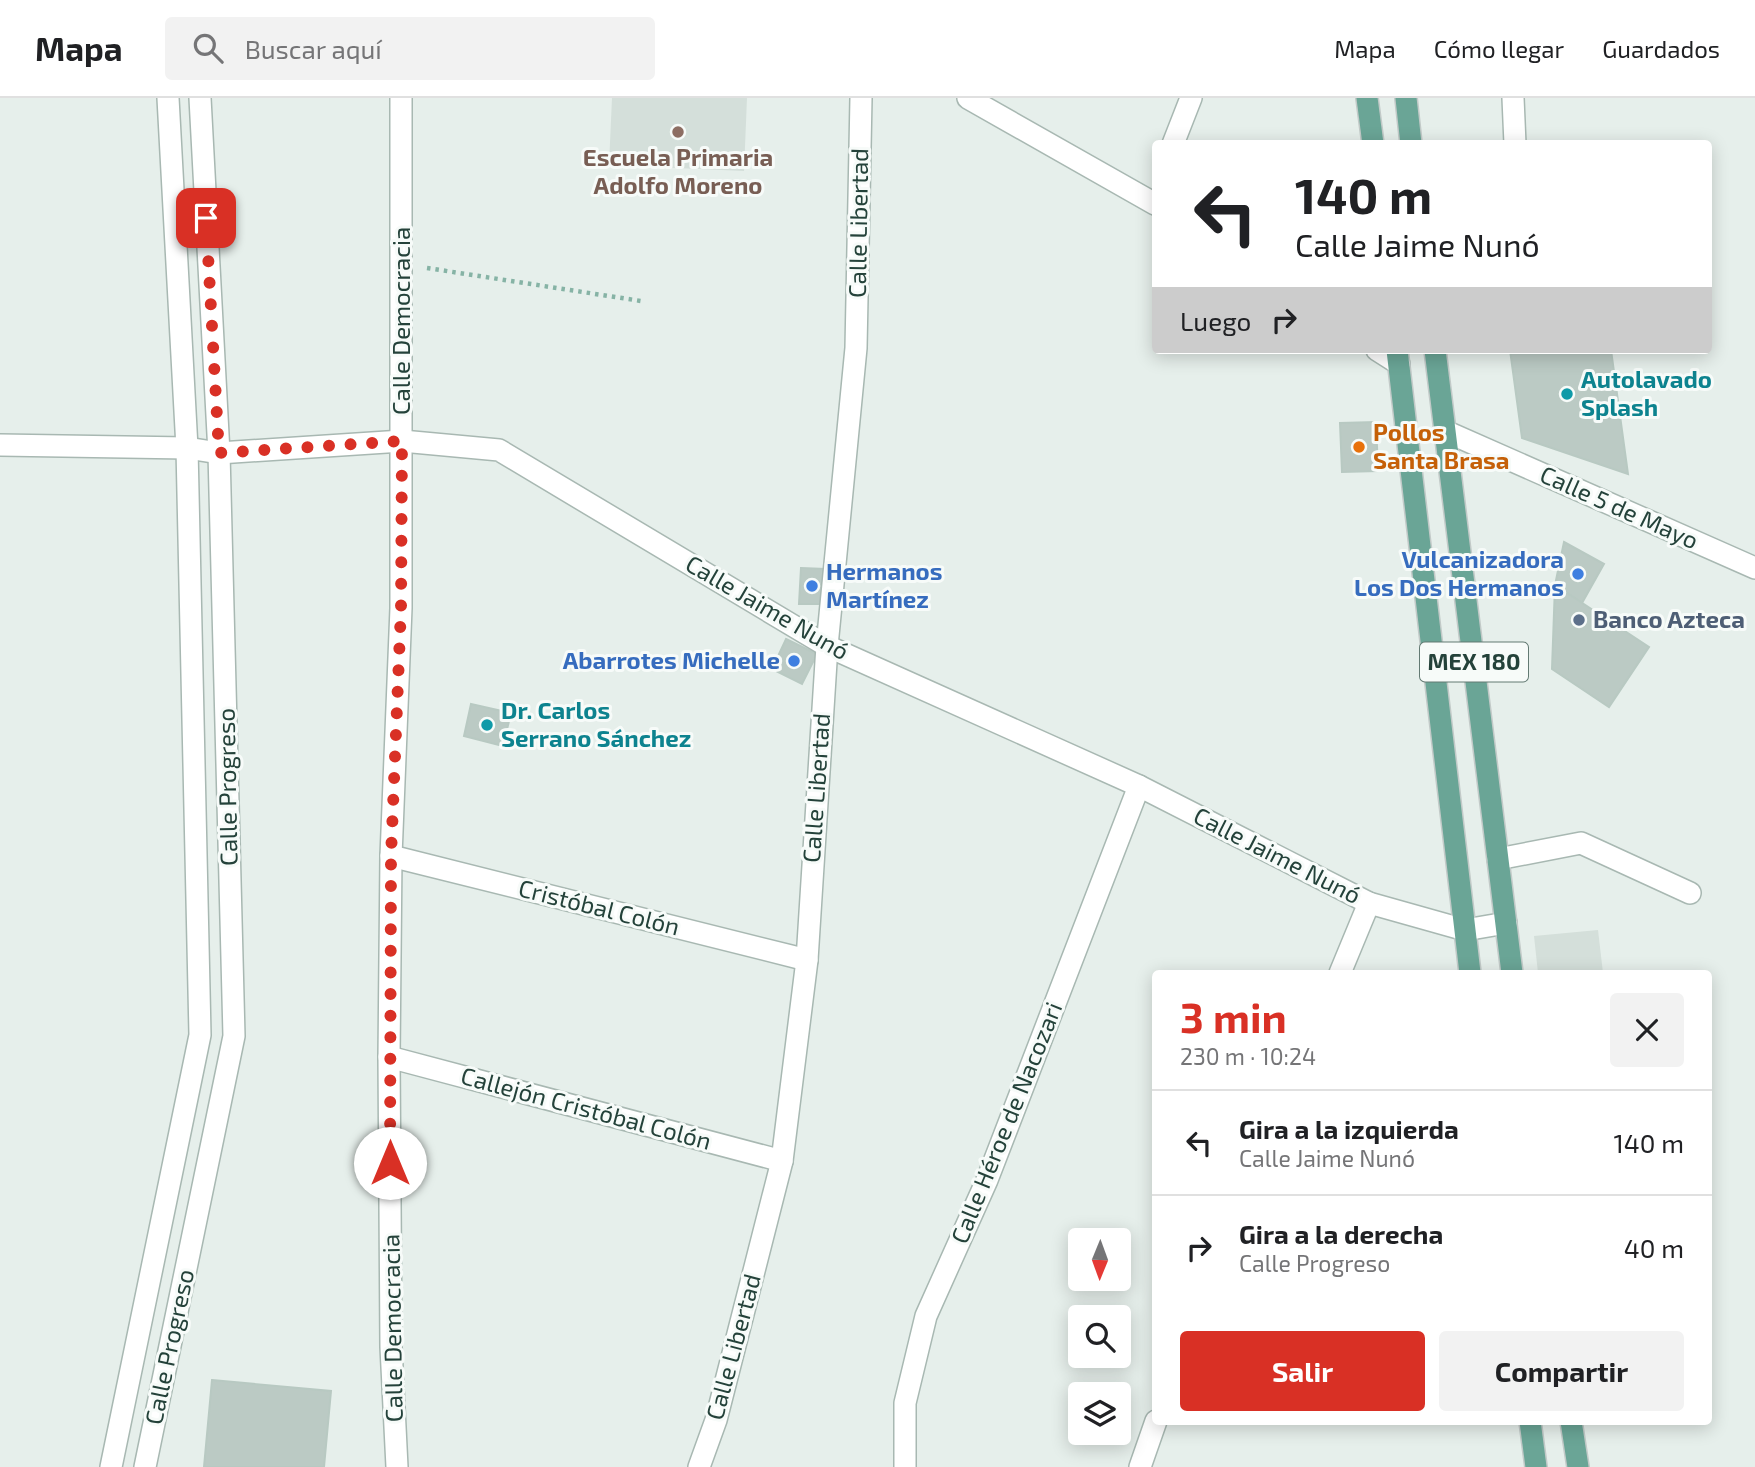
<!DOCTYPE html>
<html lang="es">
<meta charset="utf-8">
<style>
body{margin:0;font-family:"Exo 2",sans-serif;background:#f2f2f2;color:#202124;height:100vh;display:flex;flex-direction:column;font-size:26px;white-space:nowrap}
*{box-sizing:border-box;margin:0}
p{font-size:23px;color:#757577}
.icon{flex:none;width:38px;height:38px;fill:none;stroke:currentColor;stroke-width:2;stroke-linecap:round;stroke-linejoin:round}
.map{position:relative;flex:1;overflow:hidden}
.details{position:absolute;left:1152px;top:872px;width:560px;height:455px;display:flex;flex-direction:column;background:#fff;border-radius:7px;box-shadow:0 4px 18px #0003}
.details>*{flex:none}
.hud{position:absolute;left:1152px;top:42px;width:560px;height:214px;border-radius:7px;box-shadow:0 4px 18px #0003;background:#fff;color:#202124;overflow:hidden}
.needle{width:46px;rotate:181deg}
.buttons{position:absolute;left:1068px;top:1130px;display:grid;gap:14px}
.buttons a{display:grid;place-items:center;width:63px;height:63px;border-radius:7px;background:#fff;box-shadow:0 4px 18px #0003;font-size:35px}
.pin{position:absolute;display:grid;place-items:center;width:60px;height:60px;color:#fff;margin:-30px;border-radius:14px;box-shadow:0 4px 10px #0006}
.me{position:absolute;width:77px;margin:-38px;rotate:0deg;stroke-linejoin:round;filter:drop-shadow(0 0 5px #0008)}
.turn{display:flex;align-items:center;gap:24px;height:147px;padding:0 28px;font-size:32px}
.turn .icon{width:91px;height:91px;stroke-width:2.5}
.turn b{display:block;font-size:49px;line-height:60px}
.then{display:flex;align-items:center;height:66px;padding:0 28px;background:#0003;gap:14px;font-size:26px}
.round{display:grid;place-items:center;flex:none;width:74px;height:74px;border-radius:7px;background:#f2f2f2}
.summary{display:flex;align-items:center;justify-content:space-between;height:119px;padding:0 28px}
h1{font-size:42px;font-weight:700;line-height:52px;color:#d93025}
.action{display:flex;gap:14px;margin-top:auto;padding:14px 28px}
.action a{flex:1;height:80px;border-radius:7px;background:#d93025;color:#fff;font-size:28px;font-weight:700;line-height:80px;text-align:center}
.action a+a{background:#f2f2f2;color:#202124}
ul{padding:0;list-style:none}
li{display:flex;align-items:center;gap:21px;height:105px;padding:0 28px;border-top:2px solid #e0e0e0}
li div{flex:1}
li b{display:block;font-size:26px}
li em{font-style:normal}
header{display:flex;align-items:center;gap:42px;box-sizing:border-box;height:98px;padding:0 35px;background:#fff;border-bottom:2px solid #e0e0e0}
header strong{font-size:33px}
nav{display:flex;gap:38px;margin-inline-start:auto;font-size:24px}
.search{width:490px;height:63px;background:#f2f2f2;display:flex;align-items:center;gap:18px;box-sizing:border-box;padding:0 24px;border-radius:7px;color:#757577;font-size:26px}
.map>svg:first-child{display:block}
</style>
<header>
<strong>Mapa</strong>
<div class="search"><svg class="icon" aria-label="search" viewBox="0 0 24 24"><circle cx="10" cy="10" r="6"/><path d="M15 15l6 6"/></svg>Buscar aquí</div>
<nav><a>Mapa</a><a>Cómo llegar</a><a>Guardados</a></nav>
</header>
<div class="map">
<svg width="1755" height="1369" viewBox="0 0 1755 1369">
<rect width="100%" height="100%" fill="#e6efeb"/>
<g fill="#d4dfda">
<polygon points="612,0 747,0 744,73 609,67"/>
<polygon points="1598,832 1603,875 1538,875 1534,838"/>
</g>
<g fill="#bbcac4" stroke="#b8c9c2" stroke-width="2">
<polygon points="1510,252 1611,252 1628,376 1522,340"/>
<polygon points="1376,324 1378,373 1342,374 1340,325"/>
<polygon points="1564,444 1604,466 1582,505 1555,487"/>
<polygon points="801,470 825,471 823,506 799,506"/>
<polygon points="1555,487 1649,549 1609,609 1552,571"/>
<polygon points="786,541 817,556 802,586 772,571"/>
<polygon points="471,606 511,615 503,648 464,638"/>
<polygon points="212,1282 331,1293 324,1369 204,1369"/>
</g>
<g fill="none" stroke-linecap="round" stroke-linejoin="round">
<g stroke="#a8b8b2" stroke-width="24">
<g id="minor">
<polyline points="968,0 1155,106"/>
<polyline points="1513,0 1515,46"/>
<polyline points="1173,46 1191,0"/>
<polyline points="1377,252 1399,266"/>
<polyline points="1445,333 1755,470"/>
<polyline points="0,347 187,350 219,355 402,343 499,352 827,548 1139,688 1369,805 1465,832 1506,825"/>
<polyline points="391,758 807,862"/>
<polyline points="1498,761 1581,745 1690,795"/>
<polyline points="1340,875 1369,805"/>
<polyline points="389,959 782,1063"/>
<polyline points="111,1369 200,937 187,350 168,0"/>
<polyline points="145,1369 234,938 219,355 200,0"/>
<polyline points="397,1369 391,1249 389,959 391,758 401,510 401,0"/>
<polyline points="699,1369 716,1322 782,1063 807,862 827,548 856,250 861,0"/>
<polyline points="905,1369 905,1305 926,1218 987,1082 1139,688"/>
<polyline points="1140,1369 1156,1323"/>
</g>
</g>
<g stroke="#c2cac8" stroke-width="24">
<g id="major">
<polyline points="1367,0 1373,46"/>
<polyline points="1406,0 1411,46"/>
<polyline points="1397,252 1470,875"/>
<polyline points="1435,252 1512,875"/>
<polyline points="1530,1323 1536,1369"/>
<polyline points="1571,1323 1578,1369"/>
</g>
</g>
<polyline stroke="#86b3a5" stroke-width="4.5" stroke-dasharray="3.5 5" stroke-linecap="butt" points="427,170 641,203"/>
<use href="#minor" stroke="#fff" stroke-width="21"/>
<use href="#major" stroke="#6aa596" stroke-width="21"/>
</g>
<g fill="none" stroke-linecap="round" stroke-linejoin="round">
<polyline stroke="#d93025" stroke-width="12" stroke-dasharray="0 21.6" points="206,120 219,355 402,343 401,510 391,758 390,1065"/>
</g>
<circle fill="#8d6e63" stroke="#f7fbf9" stroke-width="2.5" cx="678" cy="34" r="7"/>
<g fill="#0f9aa8" stroke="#f7fbf9" stroke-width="2.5">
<circle cx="1567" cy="296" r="7"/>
<circle cx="487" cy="627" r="7"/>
</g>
<circle fill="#e8710a" stroke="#f7fbf9" stroke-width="2.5" cx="1359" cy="349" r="7"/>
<g fill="#3f7fe0" stroke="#f7fbf9" stroke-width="2.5">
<circle cx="1578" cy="476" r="7"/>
<circle cx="812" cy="488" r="7"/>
<circle cx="794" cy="563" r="7"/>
</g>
<circle fill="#5c6f8a" stroke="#f7fbf9" stroke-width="2.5" cx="1579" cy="522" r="7"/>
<g text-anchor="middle" stroke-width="6" stroke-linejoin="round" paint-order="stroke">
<rect fill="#f7fbf9" stroke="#637a73" stroke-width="2" x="1420" y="544.5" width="108" height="39" rx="5"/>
<g font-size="23" font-weight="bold" fill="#24423a">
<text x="1474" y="572">MEX 180</text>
</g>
<g font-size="24" font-weight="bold" fill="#785e54" stroke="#f7fbf9">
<text x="678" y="68">Escuela Primaria<tspan x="678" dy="28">Adolfo Moreno</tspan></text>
</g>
<g font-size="24" fill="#24423a" stroke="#f7fbf9">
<text transform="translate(859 125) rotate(-89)" y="8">Calle Libertad</text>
<text transform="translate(402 223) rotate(-90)" y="8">Calle Democracia</text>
<text transform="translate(1619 410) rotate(24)" y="8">Calle 5 de Mayo</text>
<text transform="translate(767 510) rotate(30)" y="8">Calle Jaime Nunó</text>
<text transform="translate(228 689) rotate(-91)" y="8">Calle Progreso</text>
<text transform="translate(817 690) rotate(-86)" y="8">Calle Libertad</text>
<text transform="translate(1277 758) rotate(27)" y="8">Calle Jaime Nunó</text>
<text transform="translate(599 810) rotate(14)" y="8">Cristóbal Colón</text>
<text transform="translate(586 1011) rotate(15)" y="8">Callejón Cristóbal Colón</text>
<text transform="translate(1007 1025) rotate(-68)" y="8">Calle Héroe de Nacozari</text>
<text transform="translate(393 1230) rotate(-91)" y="8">Calle Democracia</text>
<text transform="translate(170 1249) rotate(-78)" y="8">Calle Progreso</text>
<text transform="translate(734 1249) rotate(-75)" y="8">Calle Libertad</text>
</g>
<g font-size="24" font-weight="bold" fill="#0d838f" stroke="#f7fbf9" text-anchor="start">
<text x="1581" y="290">Autolavado<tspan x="1581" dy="28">Splash</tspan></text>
<text x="501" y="621">Dr. Carlos<tspan x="501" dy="28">Serrano Sánchez</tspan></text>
</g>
<g font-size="24" font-weight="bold" fill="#c56008" stroke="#f7fbf9" text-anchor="start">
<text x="1373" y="343">Pollos<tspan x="1373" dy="28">Santa Brasa</tspan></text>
</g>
<g font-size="24" font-weight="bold" fill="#366cbe" stroke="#f7fbf9" text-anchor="end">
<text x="1564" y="470">Vulcanizadora<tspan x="1564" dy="28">Los Dos Hermanos</tspan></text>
<text x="826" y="482" text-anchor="start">Hermanos<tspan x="826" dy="28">Martínez</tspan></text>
<text x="780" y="571">Abarrotes Michelle</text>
</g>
<g font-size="24" font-weight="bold" fill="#4e5e75" stroke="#f7fbf9" text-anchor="start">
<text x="1593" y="530">Banco Azteca</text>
</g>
</g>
</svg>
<div class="buttons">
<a><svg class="needle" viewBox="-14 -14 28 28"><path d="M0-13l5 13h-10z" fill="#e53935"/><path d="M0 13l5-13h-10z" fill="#757577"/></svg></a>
<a><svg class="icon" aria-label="search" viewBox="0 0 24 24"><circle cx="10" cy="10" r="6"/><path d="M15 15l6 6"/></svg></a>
<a><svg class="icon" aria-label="layers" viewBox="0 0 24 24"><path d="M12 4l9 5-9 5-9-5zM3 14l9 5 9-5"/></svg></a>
</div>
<div class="pin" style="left:206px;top:120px;background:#d93025"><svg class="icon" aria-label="arrive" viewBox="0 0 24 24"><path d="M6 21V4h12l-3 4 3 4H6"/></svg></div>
<svg class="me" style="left:390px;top:1065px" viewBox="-20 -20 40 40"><circle r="19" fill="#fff"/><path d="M0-13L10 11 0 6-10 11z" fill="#d93025"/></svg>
<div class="hud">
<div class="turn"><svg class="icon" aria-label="left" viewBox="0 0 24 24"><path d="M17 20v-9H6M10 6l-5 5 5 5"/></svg><div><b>140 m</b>Calle Jaime Nunó</div></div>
<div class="then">Luego<svg class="icon" aria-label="right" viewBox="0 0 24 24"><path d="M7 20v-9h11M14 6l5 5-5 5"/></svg></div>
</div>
<section class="details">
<div class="summary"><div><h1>3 min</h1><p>230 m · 10:24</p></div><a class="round"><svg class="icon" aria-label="close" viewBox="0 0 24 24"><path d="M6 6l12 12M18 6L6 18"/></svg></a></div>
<ul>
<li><svg class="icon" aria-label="left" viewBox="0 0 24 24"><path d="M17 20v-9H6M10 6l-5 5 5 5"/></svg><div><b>Gira a la izquierda</b><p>Calle Jaime Nunó</p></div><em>140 m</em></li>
<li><svg class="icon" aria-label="right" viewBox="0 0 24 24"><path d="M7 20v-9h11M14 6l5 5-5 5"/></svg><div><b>Gira a la derecha</b><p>Calle Progreso</p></div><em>40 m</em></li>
</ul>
<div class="action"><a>Salir</a><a>Compartir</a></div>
</section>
</div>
